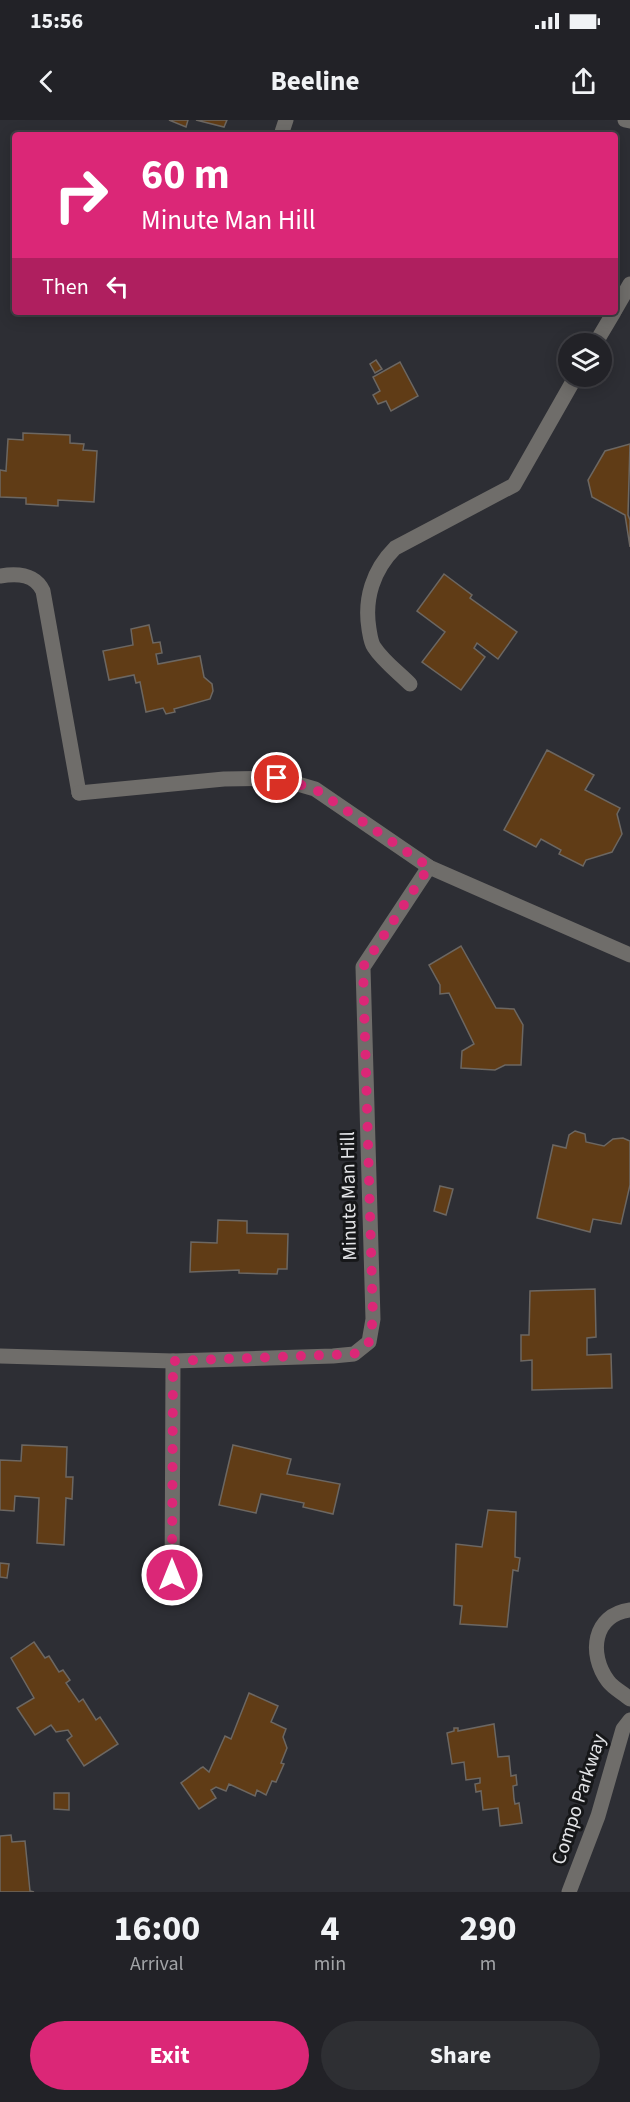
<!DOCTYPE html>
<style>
body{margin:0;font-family:"Source Sans 3",sans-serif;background:#2e2f33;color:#f1f3f6;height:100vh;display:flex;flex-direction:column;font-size:22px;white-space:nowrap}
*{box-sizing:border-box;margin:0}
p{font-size:20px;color:#a2a4a7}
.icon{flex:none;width:33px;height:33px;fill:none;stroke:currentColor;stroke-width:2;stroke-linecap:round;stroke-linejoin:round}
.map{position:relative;height:1772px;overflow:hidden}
.panel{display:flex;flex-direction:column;background:#222227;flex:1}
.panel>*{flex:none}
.top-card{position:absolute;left:12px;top:12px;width:606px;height:183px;border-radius:6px;box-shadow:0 3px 15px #0003,0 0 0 2px #3f3f44;background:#db2777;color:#fff;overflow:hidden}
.buttons{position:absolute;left:558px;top:213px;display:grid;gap:12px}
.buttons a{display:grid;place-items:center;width:54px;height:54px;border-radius:50%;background:#222227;box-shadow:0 3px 15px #0003,0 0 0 2px #3f3f44;font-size:30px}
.pin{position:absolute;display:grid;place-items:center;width:51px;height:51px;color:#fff;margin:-26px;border:3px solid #fff;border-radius:50%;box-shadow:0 2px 6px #0007}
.me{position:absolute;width:66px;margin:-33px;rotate:0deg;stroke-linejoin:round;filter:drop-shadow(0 0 4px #0008)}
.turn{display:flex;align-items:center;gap:21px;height:126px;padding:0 30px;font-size:27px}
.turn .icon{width:78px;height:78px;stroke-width:2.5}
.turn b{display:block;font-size:42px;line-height:51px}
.then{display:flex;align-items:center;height:57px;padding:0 30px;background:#0003;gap:12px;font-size:22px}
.eta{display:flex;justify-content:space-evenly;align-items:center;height:102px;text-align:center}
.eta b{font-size:36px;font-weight:700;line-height:42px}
.action{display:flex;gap:12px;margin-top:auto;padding:12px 30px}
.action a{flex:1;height:69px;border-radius:36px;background:#db2777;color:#fff;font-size:24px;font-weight:700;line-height:69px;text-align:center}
.action a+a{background:#2e2f33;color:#f1f3f6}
.status{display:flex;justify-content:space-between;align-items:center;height:42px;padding:0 30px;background:#222227;direction:ltr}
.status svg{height:16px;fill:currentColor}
header{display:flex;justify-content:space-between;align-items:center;height:78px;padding:0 30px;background:#222227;font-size:27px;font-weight:700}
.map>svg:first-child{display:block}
</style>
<div class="status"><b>15:56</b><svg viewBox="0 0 49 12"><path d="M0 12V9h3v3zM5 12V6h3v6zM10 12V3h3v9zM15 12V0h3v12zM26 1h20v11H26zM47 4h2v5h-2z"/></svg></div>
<header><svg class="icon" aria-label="back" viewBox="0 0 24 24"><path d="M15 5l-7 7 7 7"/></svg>Beeline<svg class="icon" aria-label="share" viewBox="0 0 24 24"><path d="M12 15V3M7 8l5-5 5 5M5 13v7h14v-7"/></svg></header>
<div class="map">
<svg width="630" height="1772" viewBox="0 0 630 1772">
<rect width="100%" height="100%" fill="#2d2e34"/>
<g fill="#603c16" stroke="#6c6762" stroke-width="1.5">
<polygon points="169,0 188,0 186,7"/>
<polygon points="196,0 227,0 224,7"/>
<polygon points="376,240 382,249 375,253 370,244"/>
<polygon points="400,242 418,276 391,291 386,281 378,284 373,275 380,271 373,257"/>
<polygon points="23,313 70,315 70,323 84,324 83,330 97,331 94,382 58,380 58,386 26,384 26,378 0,377 0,350 6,351 8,319 23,320"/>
<polygon points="630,324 628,395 630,400 630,427 625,395 592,377 588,360 605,331"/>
<polygon points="444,454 472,475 470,478 517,512 498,539 477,523 474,528 485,537 461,570 422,542 445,512 417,491"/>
<polygon points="149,505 153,523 160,522 162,533 156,534 158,544 200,536 204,557 212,564 213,571 210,579 174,589 175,592 166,594 163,588 146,592 140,562 136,563 134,555 109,560 103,531 133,525 131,509"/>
<polygon points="547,630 594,655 585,670 620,688 617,694 622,714 612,732 586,740 583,746 559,734 561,730 541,719 536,727 504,710"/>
<polygon points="461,826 496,888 514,889 523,905 521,945 505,945 495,950 461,948 462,931 474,924 449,873 440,874 440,865 429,845"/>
<polygon points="575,1011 585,1014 586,1022 604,1026 613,1019 623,1018 630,1021 630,1065 621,1104 593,1099 590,1112 537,1098 553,1025 566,1028 569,1015"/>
<polygon points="440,1066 453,1069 446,1095 434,1091"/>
<polygon points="218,1100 247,1101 247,1113 288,1114 287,1149 278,1149 277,1154 239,1153 239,1150 190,1152 191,1122 217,1123"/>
<polygon points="595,1169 596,1217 587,1218 587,1235 611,1234 612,1268 532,1270 532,1240 521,1241 521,1215 529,1215 530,1171"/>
<polygon points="22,1325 67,1327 66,1357 73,1357 72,1379 66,1378 64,1425 37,1423 39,1378 15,1376 14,1391 0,1390 0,1340 21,1341"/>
<polygon points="233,1325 291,1339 287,1354 340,1364 333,1394 303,1387 304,1383 261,1374 256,1393 219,1385"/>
<polygon points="488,1390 516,1392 515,1437 520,1438 518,1451 513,1450 507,1507 460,1504 462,1486 454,1485 456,1424 482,1427"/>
<polygon points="0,1443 9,1444 7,1458 0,1457"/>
<polygon points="34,1522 45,1538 49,1536 59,1552 63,1550 70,1560 66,1563 79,1582 83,1579 96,1600 100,1597 118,1624 84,1646 67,1620 72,1616 68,1610 56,1612 51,1605 35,1615 17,1588 34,1578 11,1538"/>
<polygon points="249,1573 278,1586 271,1602 286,1609 283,1617 287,1628 281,1643 284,1644 276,1662 272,1661 266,1675 257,1670 255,1676 229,1664 226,1671 216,1667 211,1670 216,1678 199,1689 181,1663 201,1648 203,1647 209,1652 225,1616 231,1619"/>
<polygon points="494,1604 498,1637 509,1636 511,1656 516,1655 517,1665 513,1666 514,1679 515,1684 519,1683 522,1703 500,1706 498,1688 483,1690 481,1671 476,1672 475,1664 480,1663 480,1658 466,1660 464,1642 452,1644 447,1613 454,1611 454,1608 458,1608 458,1611"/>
<polygon points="54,1673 69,1673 69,1690 54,1689"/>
<polygon points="11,1715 12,1722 25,1721 30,1771 34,1772 0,1772 0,1716"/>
</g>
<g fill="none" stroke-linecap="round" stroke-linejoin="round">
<g stroke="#6f6d6a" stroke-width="15">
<polyline points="615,190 630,164"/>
<polyline points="595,224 614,192"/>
<path d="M0,456C18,453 35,454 43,471L79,673"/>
<path d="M410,564C398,552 383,541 374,527C371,523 370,515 369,509C364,479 373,450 395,428L514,365L576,256"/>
<path d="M630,1490C593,1495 588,1534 608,1561C613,1568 623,1573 630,1579"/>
</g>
<g stroke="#6f6d6a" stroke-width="15">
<polyline points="625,0 630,1"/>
<polyline points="281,15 286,0"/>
<polyline points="79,673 224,659 277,658 315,669 429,747 630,835"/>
<polyline points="0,1236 173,1241 333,1236 354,1234 369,1222 373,1199 363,847 429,747"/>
<polyline points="172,1478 173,1241"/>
<polyline points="569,1772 598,1696 623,1609 630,1600"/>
</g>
</g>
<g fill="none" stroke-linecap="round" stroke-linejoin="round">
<polyline stroke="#db2777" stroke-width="10" stroke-dasharray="0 18" points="172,1455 173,1241 354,1234 369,1222 373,1199 363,847 429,747 315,669 277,658"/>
</g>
<g text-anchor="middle" stroke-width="6" stroke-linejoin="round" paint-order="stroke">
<g font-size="20" fill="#e3e4e7" stroke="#161719">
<text transform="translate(348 1076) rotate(-91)" y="7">Minute Man Hill</text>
<text transform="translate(578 1679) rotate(-72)" y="7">Compo Parkway</text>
</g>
</g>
</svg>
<div class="buttons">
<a><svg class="icon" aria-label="layers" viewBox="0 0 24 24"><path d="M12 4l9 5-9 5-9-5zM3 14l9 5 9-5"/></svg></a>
</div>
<div class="pin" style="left:277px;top:658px;background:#d93025"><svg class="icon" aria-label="arrive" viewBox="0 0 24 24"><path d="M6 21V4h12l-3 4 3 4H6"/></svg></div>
<svg class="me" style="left:172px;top:1455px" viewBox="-20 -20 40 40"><circle r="17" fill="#db2777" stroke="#fff" stroke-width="3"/><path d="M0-11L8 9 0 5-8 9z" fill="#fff"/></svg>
<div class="top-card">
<div class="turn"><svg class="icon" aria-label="right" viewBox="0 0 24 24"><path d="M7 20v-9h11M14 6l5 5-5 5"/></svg><div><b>60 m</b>Minute Man Hill</div></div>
<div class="then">Then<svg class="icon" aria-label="left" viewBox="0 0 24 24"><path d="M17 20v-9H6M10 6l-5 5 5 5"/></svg></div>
</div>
</div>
<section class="panel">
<div class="eta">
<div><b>16:00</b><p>Arrival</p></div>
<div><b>4</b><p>min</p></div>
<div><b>290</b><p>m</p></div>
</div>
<div class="action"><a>Exit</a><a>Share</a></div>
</section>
